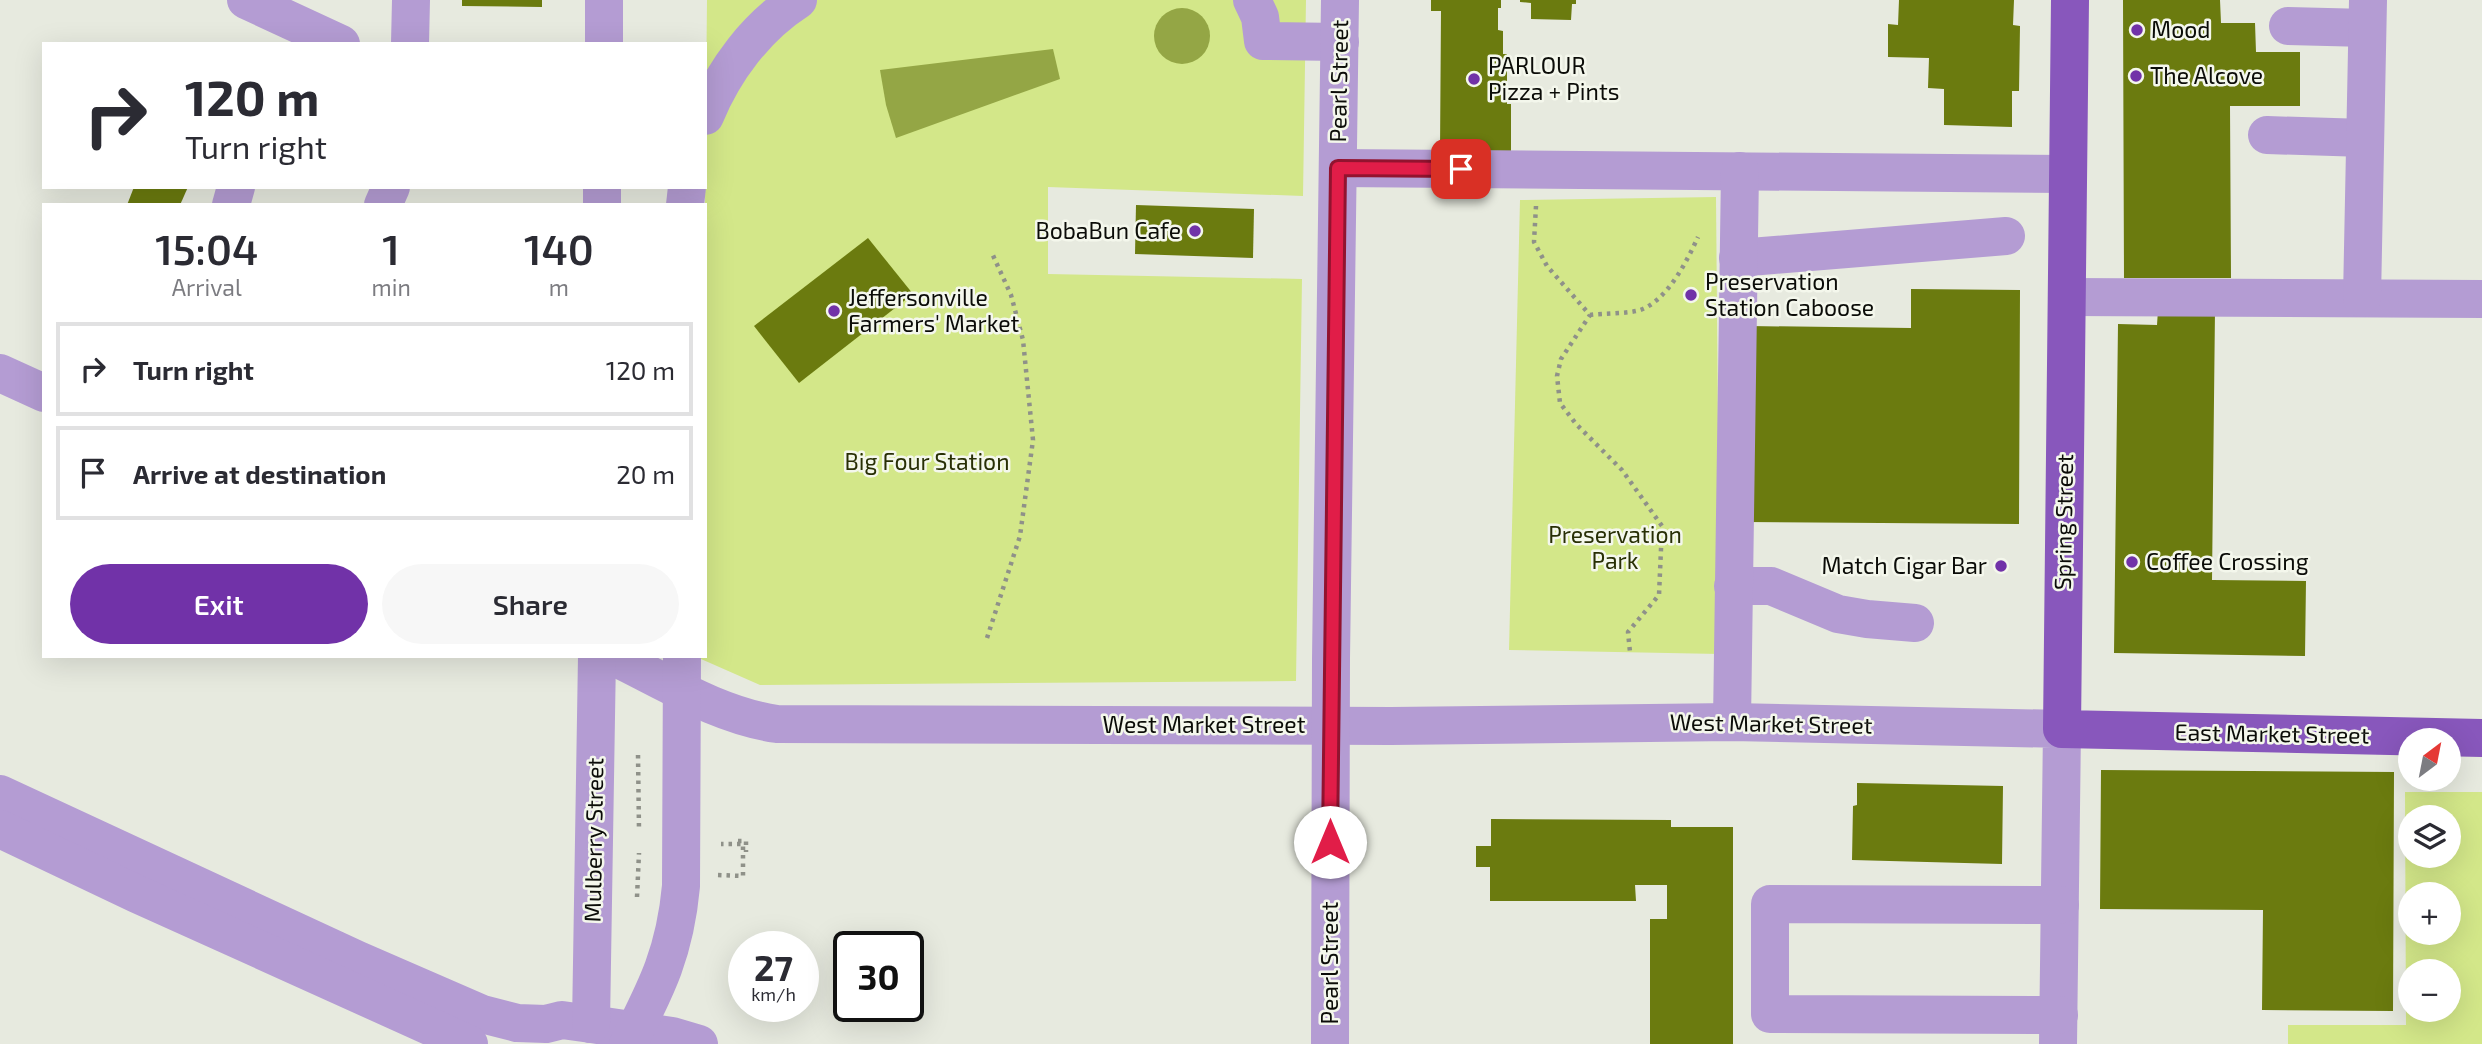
<!DOCTYPE html>
<meta charset="utf-8">
<style>
body{margin:0;font-family:"Exo 2",sans-serif;background:#f7f7f7;color:#2b2b33;height:100vh;display:flex;flex-direction:column;font-size:26px;white-space:nowrap}
*{box-sizing:border-box;margin:0}
p{font-size:23px;color:#7c7c81}
.icon{flex:none;width:38px;height:38px;fill:none;stroke:currentColor;stroke-width:2;stroke-linecap:round;stroke-linejoin:round}
.map{position:relative;flex:1;overflow:hidden}
.details{position:absolute;left:42px;top:203px;width:665px;height:455px;display:flex;flex-direction:column;background:#fff;border-radius:0px;box-shadow:0 7px 28px #0002}
.details>*{flex:none}
.guide{position:absolute;left:42px;top:42px;width:665px;height:147px;border-radius:0px;box-shadow:0 7px 28px #0002;background:#fff;color:#2b2b33;overflow:hidden}
.needle{width:46px;rotate:32deg}
.fabs{position:absolute;left:2398px;top:728px;display:grid;gap:14px}
.fabs a{display:grid;place-items:center;width:63px;height:63px;border-radius:50%;background:#fff;box-shadow:0 7px 28px #0002;font-size:35px}
.speed{position:absolute;left:728px;top:931px;display:flex;gap:14px;font-size:35px;font-weight:700;text-align:center}
.speed>*{display:grid;place-content:center;width:91px;height:91px;border-radius:50%;background:#fff;box-shadow:0 7px 28px #0002;line-height:1}
.speed small{font-size:18px;font-weight:400}
.speed .limit{border:4px solid #111;border-radius:10px;background:#fff;color:#111}
.pin{position:absolute;display:grid;place-items:center;width:60px;height:60px;color:#fff;margin:-30px;border-radius:14px;box-shadow:0 4px 10px #0006}
.me{position:absolute;width:77px;margin:-38px;rotate:0deg;stroke-linejoin:round;filter:drop-shadow(0 0 5px #0008)}
.turn{display:flex;align-items:center;gap:24px;height:147px;padding:0 28px;font-size:32px}
.turn .icon{width:91px;height:91px;stroke-width:2.5}
.turn b{display:block;font-size:49px;line-height:60px}
.eta{display:flex;justify-content:space-evenly;align-items:center;height:119px;text-align:center}
.eta b{font-size:42px;font-weight:600;line-height:49px}
.cta{display:flex;gap:14px;margin-top:auto;padding:14px 28px}
.cta a{flex:1;height:80px;border-radius:42px;background:#7132a8;color:#fff;font-size:28px;font-weight:600;line-height:80px;text-align:center}
.cta a+a{background:#f7f7f7;color:#2b2b33}
ul{padding:0;list-style:none}
li{display:flex;align-items:center;gap:21px;height:94px;margin:0 14px 10px;padding:0 14px;border:4px solid #e1e1e2;border-radius:0px}
li div{flex:1}
li b{display:block;font-size:26px}
li em{font-style:normal}
.map>svg:first-child{display:block}
</style>
<div class="map">
<svg width="2482" height="1044" viewBox="0 0 2482 1044">
<rect width="100%" height="100%" fill="#e7eadf"/>
<g fill="#d3e789" fill-rule="evenodd">
<polygon points="707,0 1306,0 1303,196 1048,187 1048,274 1302,279 1296,681 760,685 701,659 701,656 705,656 705,205"/>
<polygon points="1716,197 1720,654 1509,650 1520,200"/>
<path d="M2405,792H2482V1044H2288V1025H2406ZM2448,817V856H2410V817ZM2448,894V933H2410V894ZM2410,971H2448V1010H2410Z"/>
</g>
<g fill="#94a645">
<circle cx="1182" cy="36" r="28"/>
<polygon points="1053,49 1060,79 896,138 886,105 880,70"/>
</g>
<g fill="#6b7b0f">
<polygon points="462,0 542,0 542,7 462,6"/>
<polygon points="1431,0 1501,0 1501,8 1498,8 1498,30 1503,31 1503,54 1507,54 1507,104 1511,104 1511,151 1440,151 1441,11 1431,11"/>
<polygon points="1520,0 1576,0 1576,4 1572,4 1571,20 1531,19 1531,3 1520,2"/>
<polygon points="1899,0 2014,0 2013,25 2020,26 2019,91 2012,91 2012,127 1944,125 1944,89 1928,88 1929,58 1888,57 1888,24 1898,25"/>
<polygon points="2123,0 2220,0 2221,23 2255,23 2256,52 2300,52 2300,106 2230,106 2231,278 2124,278"/>
<polygon points="134,187 188,187 180,205 127,205"/>
<polygon points="1136,205 1254,209 1253,258 1135,254"/>
<polygon points="868,238 913,294 799,383 754,326"/>
<polygon points="1911,289 2020,290 2019,524 1745,522 1749,326 1911,328"/>
<polygon points="2158,310 2215,310 2212,580 2306,581 2305,656 2114,653 2118,324 2157,325"/>
<polygon points="2101,770 2394,772 2393,1011 2262,1010 2263,910 2100,909"/>
<polygon points="1857,783 2003,786 2002,864 1852,860 1853,806 1857,805"/>
<polygon points="1491,819 1671,820 1671,827 1733,827 1733,1044 1650,1044 1650,919 1667,919 1667,885 1635,885 1636,901 1490,901 1490,867 1476,867 1476,846 1491,846"/>
</g>
<g fill="none" stroke-linecap="round" stroke-linejoin="round">
<g stroke="#8f9189" stroke-width="4.5" stroke-dasharray="3.5 5" stroke-linecap="butt">
<polyline points="1536,206 1534,242 1547,266 1590,315 1561,359 1557,376 1560,403 1576,424 1622,470 1662,526 1659,595 1628,632 1630,652"/>
<path d="M1590,315C1604,313 1627,314 1640,310C1667,301 1687,261 1698,237"/>
<polyline points="987,638 1020,536 1033,440 1023,340 1011,295 991,251"/>
<polyline points="638,755 639,830"/>
<polyline points="738,841 746,841 746,852"/>
<polyline points="718,875 743,876 743,844 721,844"/>
<polyline points="637,897 639,853"/>
</g>
<g stroke="#b49cd3" stroke-width="38">
<polyline points="246,0 341,44"/>
<polyline points="1252,0 1260,17 1263,41 1340,42"/>
<polyline points="2288,26 2367,28"/>
<polyline points="410,44 411,0"/>
<polyline points="604,44 604,0"/>
<path d="M705,116C724,70 756,27 798,0"/>
<polyline points="2267,135 2365,138"/>
<polyline points="1338,168 2068,174"/>
<polyline points="231,205 236,187"/>
<polyline points="383,205 391,187"/>
<polyline points="602,205 602,187"/>
<polyline points="685,205 687,187"/>
<polyline points="1738,258 2006,236"/>
<polyline points="2067,297 2482,299"/>
<polyline points="2362,298 2368,0"/>
<polyline points="0,373 44,393"/>
<polyline points="1733,586 1771,586 1838,614 1867,619 1915,623"/>
<path d="M612,656C664,681 719,716 777,724L1391,726L1732,722L2062,729L2058,1044"/>
<polyline points="1732,722 1740,171"/>
<polyline points="0,794 360,961 482,1014 517,1023 546,1024 562,1020 591,1024 672,1036 699,1044"/>
<polyline points="0,829 137,894 469,1044"/>
<polyline points="2059,1015 1770,1014 1770,904 2060,905"/>
<polyline points="591,1024 597,656"/>
<polyline points="1330,1044 1331,659 1340,0"/>
</g>
<polyline stroke="#8857bc" stroke-width="38" points="2070,0 2062,729 2482,738"/>
<path stroke="#b49cd3" stroke-width="38" d="M628,1044C657,987 675,952 681,886L682,656"/>
</g>
<g fill="none" stroke-linecap="round" stroke-linejoin="round">
<g stroke="#92132f" stroke-width="18">
<polyline id="route" points="1330,842 1338,168 1461,169"/>
</g>
<use href="#route" stroke="#e11d48" stroke-width="12"/>
</g>
<g fill="#7132a8" stroke="#f4f7ec" stroke-width="2.5">
<circle cx="2137" cy="30" r="7"/>
<circle cx="2136" cy="76" r="7"/>
<circle cx="1474" cy="79" r="7"/>
<circle cx="1195" cy="231" r="7"/>
<circle cx="1691" cy="295" r="7"/>
<circle cx="834" cy="311" r="7"/>
<circle cx="2132" cy="562" r="7"/>
<circle cx="2001" cy="566" r="7"/>
</g>
<g text-anchor="middle" stroke-width="5" stroke-linejoin="round" paint-order="stroke">
<g font-size="23" fill="#0b0c08" stroke="#f4f7ec" text-anchor="start">
<text x="2151" y="38">Mood</text>
<text x="1488" y="74">PARLOUR<tspan x="1488" dy="26">Pizza + Pints</tspan></text>
<text x="2150" y="84">The Alcove</text>
<text x="1181" y="239" text-anchor="end">BobaBun Cafe</text>
<text x="1705" y="290">Preservation<tspan x="1705" dy="26">Station Caboose</tspan></text>
<text x="848" y="306">Jeffersonville<tspan x="848" dy="26">Farmers' Market</tspan></text>
<text x="2146" y="570">Coffee Crossing</text>
<text x="1987" y="574" text-anchor="end">Match Cigar Bar</text>
</g>
<g font-size="23" fill="#0b0c08" stroke="#f4f7ec">
<text transform="translate(1339 81) rotate(-89)" y="8">Pearl Street</text>
<text transform="translate(2064 522) rotate(-89)" y="8">Spring Street</text>
<text transform="translate(1771 724) rotate(1)" y="8">West Market Street</text>
<text x="1204" y="733">West Market Street</text>
<text transform="translate(2272 734) rotate(1)" y="8">East Market Street</text>
<text transform="translate(594 840) rotate(-89)" y="8">Mulberry Street</text>
<text transform="translate(1330 963) rotate(-90)" y="8">Pearl Street</text>
</g>
<g font-size="23" fill="#282f05" stroke="#f4f7ec">
<text x="927" y="470">Big Four Station</text>
<text x="1615" y="543">Preservation<tspan x="1615" dy="26">Park</tspan></text>
</g>
</g>
</svg>
<div class="fabs">
<a><svg class="needle" viewBox="-14 -14 28 28"><path d="M0-13l5 13h-10z" fill="#e53935"/><path d="M0 13l5-13h-10z" fill="#7c7c81"/></svg></a>
<a><svg class="icon" aria-label="layers" viewBox="0 0 24 24"><path d="M12 4l9 5-9 5-9-5zM3 14l9 5 9-5"/></svg></a>
<a>+</a>
<a>−</a>
</div>
<div class="speed"><div>27<small>km/h</small></div><div class="limit">30</div></div>
<div class="pin" style="left:1461px;top:169px;background:#d93025"><svg class="icon" aria-label="arrive" viewBox="0 0 24 24"><path d="M6 21V4h12l-3 4 3 4H6"/></svg></div>
<svg class="me" style="left:1330px;top:842px" viewBox="-20 -20 40 40"><circle r="19" fill="#fff"/><path d="M0-13L10 11 0 6-10 11z" fill="#e11d48"/></svg>
<div class="guide">
<div class="turn"><svg class="icon" aria-label="right" viewBox="0 0 24 24"><path d="M7 20v-9h11M14 6l5 5-5 5"/></svg><div><b>120 m</b>Turn right</div></div>
</div>
<section class="details">
<div class="eta">
<div><b>15:04</b><p>Arrival</p></div>
<div><b>1</b><p>min</p></div>
<div><b>140</b><p>m</p></div>
</div>
<ul>
<li><svg class="icon" aria-label="right" viewBox="0 0 24 24"><path d="M7 20v-9h11M14 6l5 5-5 5"/></svg><div><b>Turn right</b></div><em>120 m</em></li>
<li><svg class="icon" aria-label="arrive" viewBox="0 0 24 24"><path d="M6 21V4h12l-3 4 3 4H6"/></svg><div><b>Arrive at destination</b></div><em>20 m</em></li>
</ul>
<div class="cta"><a>Exit</a><a>Share</a></div>
</section>
</div>
